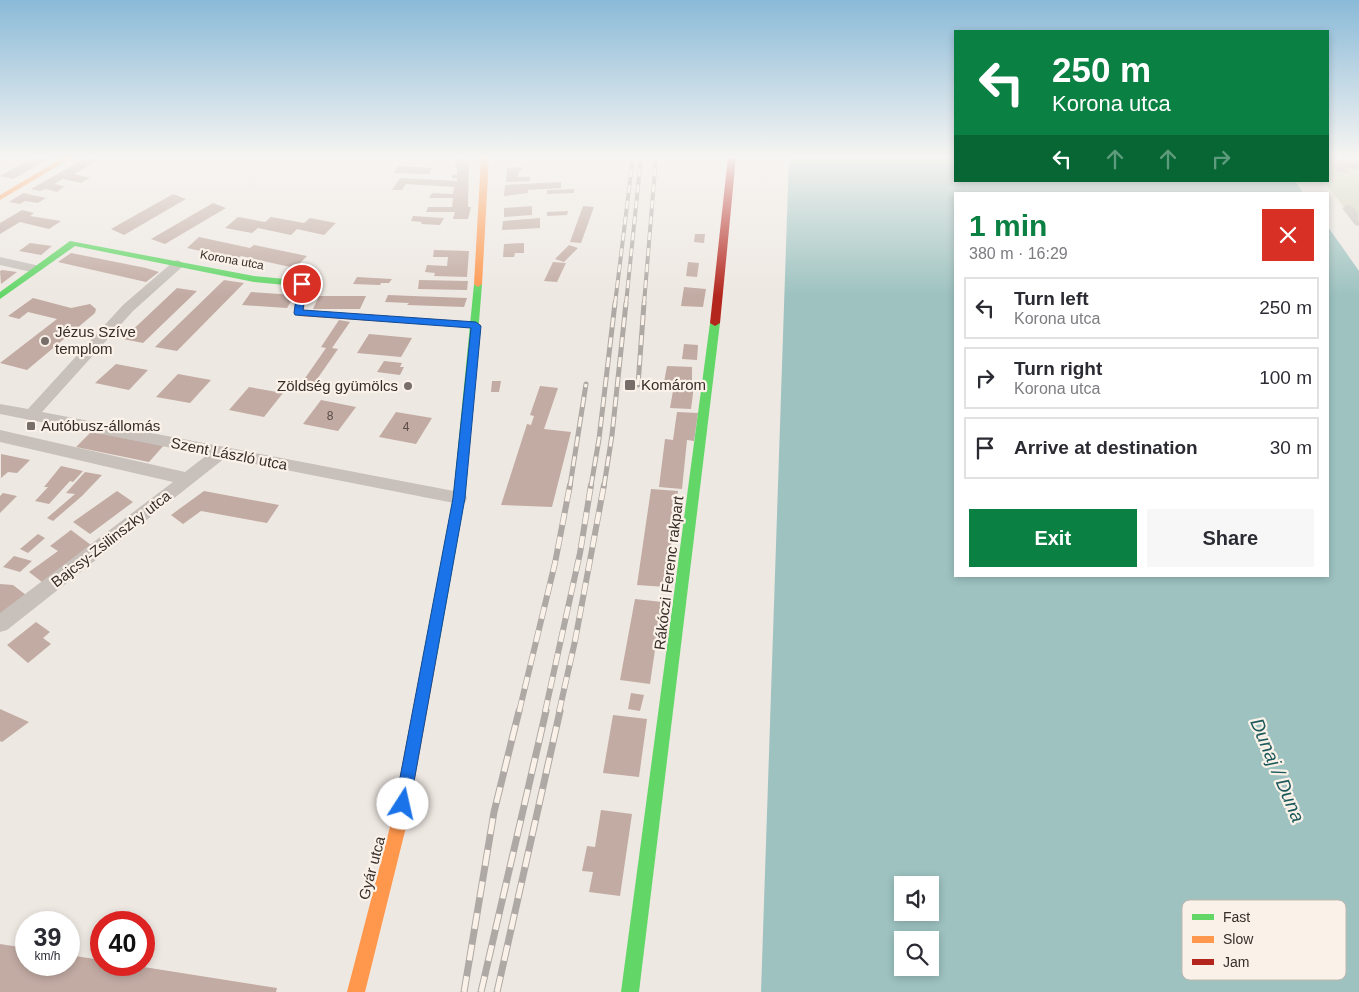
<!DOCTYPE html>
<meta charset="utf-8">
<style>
body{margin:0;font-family:Helvetica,sans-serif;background:#f7f7f7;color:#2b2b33;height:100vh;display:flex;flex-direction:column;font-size:19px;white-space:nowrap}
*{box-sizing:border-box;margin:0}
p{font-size:16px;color:#7c7c81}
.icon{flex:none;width:28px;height:28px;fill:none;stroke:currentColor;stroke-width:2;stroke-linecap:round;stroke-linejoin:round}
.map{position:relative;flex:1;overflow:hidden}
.side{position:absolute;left:954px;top:192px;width:375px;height:385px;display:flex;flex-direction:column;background:#fff;border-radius:0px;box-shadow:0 2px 8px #0003}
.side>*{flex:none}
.top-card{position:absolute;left:954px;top:30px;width:375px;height:152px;border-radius:0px;box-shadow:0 2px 8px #0003;background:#0b8043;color:#fff;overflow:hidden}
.buttons{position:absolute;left:894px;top:876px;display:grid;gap:10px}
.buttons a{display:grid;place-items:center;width:45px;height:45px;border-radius:0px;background:#fff;box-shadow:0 2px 8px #0003;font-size:25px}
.speed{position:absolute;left:15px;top:911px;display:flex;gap:10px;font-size:25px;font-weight:700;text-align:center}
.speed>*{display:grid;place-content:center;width:65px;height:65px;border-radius:50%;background:#fff;box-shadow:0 2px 8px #0003;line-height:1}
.speed small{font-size:12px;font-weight:400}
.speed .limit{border:8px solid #d22;background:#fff;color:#111}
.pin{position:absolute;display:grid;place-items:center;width:42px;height:42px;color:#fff;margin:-21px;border:2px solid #fff;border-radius:50%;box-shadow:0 1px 5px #0007}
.me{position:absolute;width:55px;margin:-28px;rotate:10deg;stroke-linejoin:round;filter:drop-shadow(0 0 4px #0008)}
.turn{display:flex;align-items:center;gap:18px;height:105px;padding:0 15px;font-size:22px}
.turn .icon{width:65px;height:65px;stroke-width:2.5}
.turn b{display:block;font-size:35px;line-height:42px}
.lanes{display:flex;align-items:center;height:48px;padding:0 15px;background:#0003;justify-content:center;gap:25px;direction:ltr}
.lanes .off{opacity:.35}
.round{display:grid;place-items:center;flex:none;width:52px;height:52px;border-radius:0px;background:#f7f7f7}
.head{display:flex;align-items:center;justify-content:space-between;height:85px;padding:0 15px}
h1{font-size:30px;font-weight:700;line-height:38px;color:#0b8043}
.button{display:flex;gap:10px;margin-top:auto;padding:10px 15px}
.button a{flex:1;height:58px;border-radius:0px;background:#0b8043;color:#fff;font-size:20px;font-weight:700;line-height:58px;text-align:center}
.button a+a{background:#f7f7f7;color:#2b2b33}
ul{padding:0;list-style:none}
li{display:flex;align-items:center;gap:15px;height:62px;margin:0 10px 8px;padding:0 5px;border:2px solid #e1e1e2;border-radius:0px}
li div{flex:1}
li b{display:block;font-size:19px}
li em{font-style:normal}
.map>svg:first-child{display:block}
</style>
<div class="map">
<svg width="1359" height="992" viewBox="0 0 1359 992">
<rect width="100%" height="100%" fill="#eee8e2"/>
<polygon fill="#d0d4bc" points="1328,157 1359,157 1359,218 1350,207 1344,207 1323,181 1328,181"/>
<path fill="#9dc2c0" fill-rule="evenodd" d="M789,157H955V181H1295L1304,194H955V576H1328V227L1359,271V992H761ZM902,885H930V912H902ZM902,940H930V968H902Z"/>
<g fill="#c2aba3">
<polygon points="34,157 52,157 13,179 0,176"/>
<polygon points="87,157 104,157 74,174 90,178 81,183 63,179 54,184 65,186 57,192 45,189 40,191 31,189"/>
<polygon points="457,157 469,157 468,207 471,207 468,219 453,219 455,212 426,212 428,207 452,207 453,198 429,198 432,193 453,194 454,187 406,184 402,190 392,190 400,178 457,181 457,178 452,178 452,175 457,174 457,168 455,168"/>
<polygon points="1328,159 1359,163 1359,169 1345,168 1349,173 1337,172 1333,166 1328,163"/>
<polygon points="398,166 433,168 429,174 393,173"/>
<polygon points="522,167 522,171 519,171 518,177 530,177 530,181 506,182 507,168"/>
<polygon points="561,182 561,188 528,190 528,193 504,196 505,185"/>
<polygon points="574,189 574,193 547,194 547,190"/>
<polygon points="23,193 46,198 38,203 25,201 20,204 9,202"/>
<polygon points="173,194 186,199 124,235 111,229"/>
<polygon points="213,203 226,208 165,244 151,239"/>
<polygon points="532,206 532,215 504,217 504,208"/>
<polygon points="583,206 594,207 581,243 570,242"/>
<polygon points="22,210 34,213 30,216 61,221 49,229 20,222 0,234 0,223"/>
<polygon points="568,211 567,215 547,216 547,212"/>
<polygon points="413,216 444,218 440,225 421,224 422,222 411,221"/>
<polygon points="238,217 265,222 271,217 304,223 310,218 336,223 324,235 297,229 291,235 258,228 252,233 225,228"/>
<polygon points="540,218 540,228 502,230 503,221"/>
<polygon points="695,234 705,234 704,243 694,242"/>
<polygon points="199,237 250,248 254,245 307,256 295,268 241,256 237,259 187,248"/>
<polygon points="30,243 52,246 41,255 19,251"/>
<polygon points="524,243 524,253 515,253 514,257 503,257 504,244"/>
<polygon points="569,245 578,248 564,262 555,259"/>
<polygon points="434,250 469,251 467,277 434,276 435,273 425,272 427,265 447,266 448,257 433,257"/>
<polygon points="71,253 146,268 159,272 146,282 58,262"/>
<polygon points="553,262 566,263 557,282 544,281"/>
<polygon points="688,262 699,263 697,277 686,276"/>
<polygon points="2,270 17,272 1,284 0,271"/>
<polygon points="357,277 392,279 389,283 381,283 380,285 353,284"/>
<polygon points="224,280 244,283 177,351 155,347"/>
<polygon points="419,280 468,281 467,290 418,289"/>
<polygon points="684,287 706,289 703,307 681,306"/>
<polygon points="177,288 197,291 143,343 123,339"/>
<polygon points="251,292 295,295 287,308 242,305"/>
<polygon points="388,295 412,296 467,298 464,307 407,305 409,303 385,302"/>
<polygon points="319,296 366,296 360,309 313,309"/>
<polygon points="33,298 71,308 90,304 96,309 95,313 27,370 0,363 57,319 28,312 19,319 8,316"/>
<polygon points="339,320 350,322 332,348 338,349 313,385 301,384 326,348 321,347"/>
<polygon points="369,334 412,338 401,357 357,353"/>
<polygon points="684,344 698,345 697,360 682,359"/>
<polygon points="384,361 402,363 400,367 404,367 400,375 377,372"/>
<polygon points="116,364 148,370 129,390 95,383"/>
<polygon points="667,366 692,367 692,384 664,382"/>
<polygon points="178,374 211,380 190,403 156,397"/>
<polygon points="492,381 501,381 499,392 491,392"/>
<polygon points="674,385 694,386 691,409 670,408"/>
<polygon points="540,386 558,388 544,429 571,432 552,507 501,505 527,424 531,425 534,416 530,415"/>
<polygon points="249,387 283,393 264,417 229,410"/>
<polygon points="321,400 356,407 338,431 303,424"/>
<polygon points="396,412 432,418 416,444 379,437"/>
<polygon points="677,412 698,413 694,441 687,440 682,489 659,487 665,439 673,440"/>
<polygon points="94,429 165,444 149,462 76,447"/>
<polygon points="1,454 30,460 17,473 8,472 1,478"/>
<polygon points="61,466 83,471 73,482 70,481 49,504 35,501 48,487 44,487"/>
<polygon points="85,472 102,475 82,496 53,521 47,518 75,494 66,493"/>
<polygon points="651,489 678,491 666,587 637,585"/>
<polygon points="117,491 133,502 90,534 73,522"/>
<polygon points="204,491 279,505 267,523 201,511 183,524 171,515"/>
<polygon points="3,493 17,496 0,513 0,496"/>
<polygon points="71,530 91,545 42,582 29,572 58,551 50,546"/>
<polygon points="38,534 45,538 28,553 20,549"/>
<polygon points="14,556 32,561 20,572 3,567"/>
<polygon points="0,584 13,585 26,595 0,614"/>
<polygon points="635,599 662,602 650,684 620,680"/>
<polygon points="36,622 50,632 43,638 51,644 28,663 7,645"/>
<polygon points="631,693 644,695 640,711 628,709"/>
<polygon points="0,709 29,722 2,742 0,741"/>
<polygon points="613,715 647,719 639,777 603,773"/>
<polygon points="601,810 632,814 620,896 589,892 593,872 582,871 587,846 595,847"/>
<polygon points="0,944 26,948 26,965 69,965 69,955 101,960 101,965 131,965 277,988 276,992 0,992"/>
</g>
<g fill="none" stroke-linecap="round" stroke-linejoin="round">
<g fill="#c7c0bb" fill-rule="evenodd">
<polygon points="0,157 6,157 0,160"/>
<path d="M1348,205C1358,207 1359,218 1359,226L1355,225L1342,208Z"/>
<polygon points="0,257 40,266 42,269 36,273 0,265"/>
<polygon points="178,260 184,264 182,267 133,311 42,412 459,492 465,493 467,498 465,503 459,504 225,458 7,630 0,632 0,613 173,482 0,442 0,430 185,472 207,455 0,414 0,404 28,409 123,305 174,261"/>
</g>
<g fill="#63d668" fill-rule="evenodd">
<polygon points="70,241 254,276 285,279 289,282 285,285 254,282 75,246 0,299 0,292"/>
<polygon points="478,281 482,284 465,498 437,656 435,660 430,662 425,660 423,656 453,498 474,284"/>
<polygon points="715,320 720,323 639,992 621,992 710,323"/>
</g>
<g fill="#ff974d" fill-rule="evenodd">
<polygon points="64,157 73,157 0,200 0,195"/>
<polygon points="481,157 489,157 482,284 478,287 474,284"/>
<polygon points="285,279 302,281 306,284 304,310 476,322 481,325 476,328 299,316 294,313 297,286 282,284 282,280"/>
<polygon points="430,650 435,652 437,656 407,823 365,992 347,992 391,823 423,656 425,652"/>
</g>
<polygon fill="#b3261e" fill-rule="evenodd" points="728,157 736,157 720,323 715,326 710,323"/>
<g stroke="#afa9a5" stroke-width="4">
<g id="rail-far3">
<polyline points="615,304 633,157"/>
<polyline points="626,304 641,157"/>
<polyline points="644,304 656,157"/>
</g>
</g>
<g stroke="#afa9a5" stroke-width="5">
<g id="rail-far2">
<polyline points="638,385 644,303"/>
<polyline points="570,486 586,384"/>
<polyline points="591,486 599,439 615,303"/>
<polyline points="604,486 612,435 626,303"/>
</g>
</g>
<g stroke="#afa9a5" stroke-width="6">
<g id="rail-far1">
<polyline points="519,712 555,563 570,485"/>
<polyline points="545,712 580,553 591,485"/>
<polyline points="559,712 575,641 604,485"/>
</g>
</g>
<g stroke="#afa9a5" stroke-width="7">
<g id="rail">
<polyline points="464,992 494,812 519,711"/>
<polyline points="481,992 546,711"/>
<polyline points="497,992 560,711"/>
</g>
</g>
<use href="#rail-far3" stroke="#faf2e9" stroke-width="2.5" stroke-dasharray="8" stroke-linecap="butt"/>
<use href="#rail-far2" stroke="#faf2e9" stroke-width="3" stroke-dasharray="10" stroke-linecap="butt"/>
<use href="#rail-far1" stroke="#faf2e9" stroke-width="4.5" stroke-dasharray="12" stroke-linecap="butt"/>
<use href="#rail" stroke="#faf2e9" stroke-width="5" stroke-dasharray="16" stroke-linecap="butt"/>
</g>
<linearGradient id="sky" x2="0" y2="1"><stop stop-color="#8abad8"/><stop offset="0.53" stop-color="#f7f5f2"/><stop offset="1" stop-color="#f7f5f2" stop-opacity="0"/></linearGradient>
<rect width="1359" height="296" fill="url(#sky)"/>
<polygon fill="#1a73e8" stroke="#114b97" points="302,282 307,284 303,310 476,322 481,326 465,498 410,804 408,810 403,812 398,810 395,804 453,498 471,328 295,315 294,313 298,284"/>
<g fill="#786e69" stroke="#faf2e9" stroke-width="2">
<circle cx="45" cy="341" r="5"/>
<rect x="624" y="379" width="12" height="12" rx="2.5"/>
<circle cx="408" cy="386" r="5"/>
<rect x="26" y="421" width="10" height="10" rx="2.5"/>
</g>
<g text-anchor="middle" stroke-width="4.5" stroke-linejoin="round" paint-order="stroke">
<g font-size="12" fill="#382d28" stroke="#faf2e9">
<text transform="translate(232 260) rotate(10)" y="4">Korona utca</text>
</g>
<g font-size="12" fill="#5a4c47">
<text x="330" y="420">8</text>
<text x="406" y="431">4</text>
</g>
<g font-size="15" fill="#382d28" stroke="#faf2e9" text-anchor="start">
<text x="55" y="337">Jézus Szíve<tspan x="55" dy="17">templom</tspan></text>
<text x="641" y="390">Komárom</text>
<text x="398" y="391" text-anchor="end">Zöldség gyümölcs</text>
<text x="41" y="431">Autóbusz-állomás</text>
</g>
<g font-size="15" fill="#382d28" stroke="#faf2e9">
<text transform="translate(229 454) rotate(11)" y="5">Szent László utca</text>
<text transform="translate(111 539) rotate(-38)" y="5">Bajcsy-Zsilinszky utca</text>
<text transform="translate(669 573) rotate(-83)" y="5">Rákóczi Ferenc rakpart</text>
<text transform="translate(372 868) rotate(-75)" y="5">Gyár utca</text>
</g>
<g font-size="19" font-style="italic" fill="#1c595b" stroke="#faf2e9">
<text transform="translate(1278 770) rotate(67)" y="7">Dunaj / Duna</text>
</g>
</g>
<rect x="1182" y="900" width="164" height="80" rx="8" fill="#faf2e9" stroke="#c0b7af" stroke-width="1"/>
<rect x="1192" y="914" width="22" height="6" fill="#63d668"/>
<rect x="1192" y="936" width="22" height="7" fill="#ff974d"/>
<rect x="1192" y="959" width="22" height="6" fill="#b3261e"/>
<g font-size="14" fill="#382d28">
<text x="1223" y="922">Fast</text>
<text x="1223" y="944">Slow</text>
<text x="1223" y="967">Jam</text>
</g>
</svg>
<div class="buttons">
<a><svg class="icon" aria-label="sound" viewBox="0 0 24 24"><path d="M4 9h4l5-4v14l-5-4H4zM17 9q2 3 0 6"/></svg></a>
<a><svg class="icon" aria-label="search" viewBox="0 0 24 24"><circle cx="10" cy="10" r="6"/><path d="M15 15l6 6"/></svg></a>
</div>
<div class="speed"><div>39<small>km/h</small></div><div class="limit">40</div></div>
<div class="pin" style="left:302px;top:284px;background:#d93025"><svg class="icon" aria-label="arrive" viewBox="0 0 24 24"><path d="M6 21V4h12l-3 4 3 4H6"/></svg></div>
<svg class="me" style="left:403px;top:804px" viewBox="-20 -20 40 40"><circle r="19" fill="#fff"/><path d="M0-13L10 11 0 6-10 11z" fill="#1a73e8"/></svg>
<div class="top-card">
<div class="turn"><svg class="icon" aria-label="left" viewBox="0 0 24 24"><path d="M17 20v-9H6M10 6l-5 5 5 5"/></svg><div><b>250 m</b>Korona utca</div></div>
<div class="lanes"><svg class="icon" aria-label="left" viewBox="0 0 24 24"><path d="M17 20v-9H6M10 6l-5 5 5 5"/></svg><svg class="icon off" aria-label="ahead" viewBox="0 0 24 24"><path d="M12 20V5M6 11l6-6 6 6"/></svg><svg class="icon off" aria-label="ahead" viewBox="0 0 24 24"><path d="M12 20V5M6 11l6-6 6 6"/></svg><svg class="icon off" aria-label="right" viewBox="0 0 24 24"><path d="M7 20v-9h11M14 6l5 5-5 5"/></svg></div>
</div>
<section class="side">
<div class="head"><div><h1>1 min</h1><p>380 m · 16:29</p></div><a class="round" style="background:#d93025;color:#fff"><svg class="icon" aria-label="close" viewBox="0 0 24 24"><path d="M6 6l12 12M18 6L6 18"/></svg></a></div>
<ul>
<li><svg class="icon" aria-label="left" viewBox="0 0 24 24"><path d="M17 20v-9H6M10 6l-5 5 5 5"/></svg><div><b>Turn left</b><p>Korona utca</p></div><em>250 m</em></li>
<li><svg class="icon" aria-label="right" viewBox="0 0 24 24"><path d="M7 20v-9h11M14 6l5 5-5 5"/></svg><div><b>Turn right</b><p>Korona utca</p></div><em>100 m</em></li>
<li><svg class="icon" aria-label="arrive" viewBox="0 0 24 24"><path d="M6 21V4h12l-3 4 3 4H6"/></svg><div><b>Arrive at destination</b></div><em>30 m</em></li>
</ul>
<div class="button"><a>Exit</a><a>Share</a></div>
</section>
</div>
